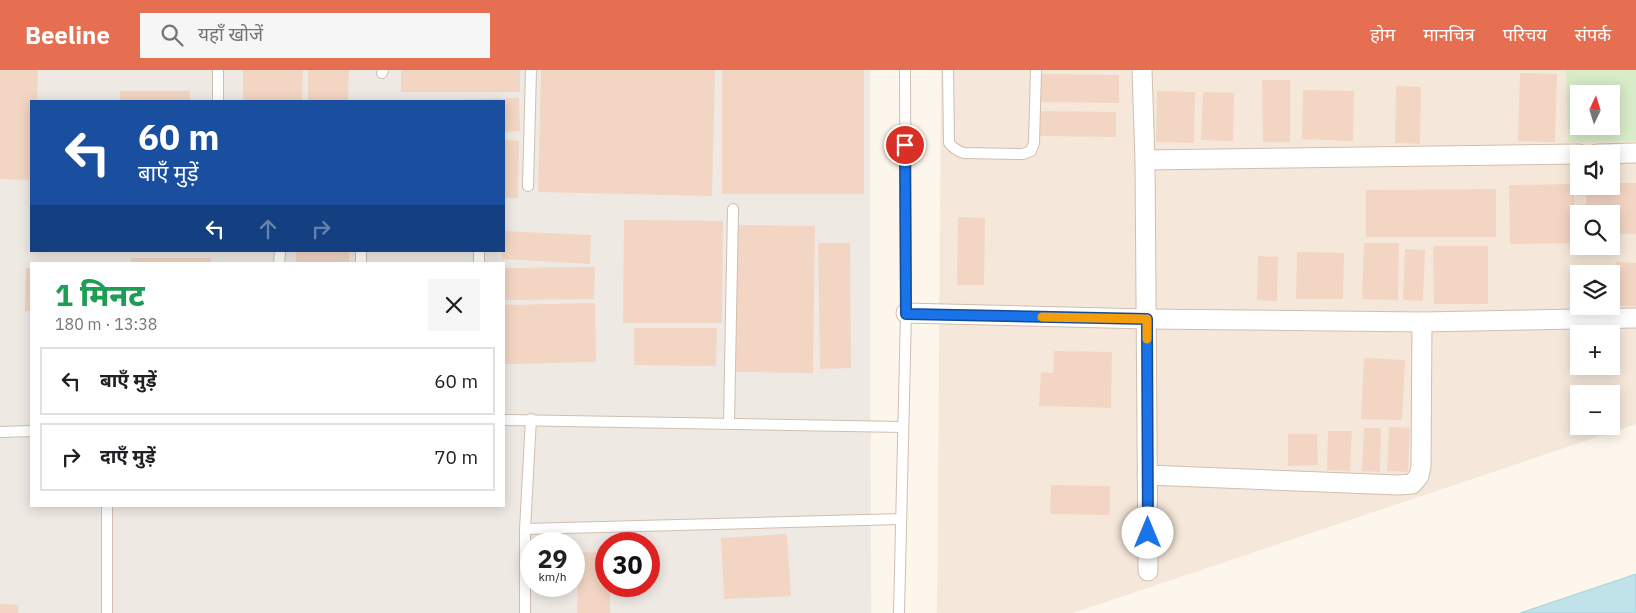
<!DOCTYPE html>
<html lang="hi">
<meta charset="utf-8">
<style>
body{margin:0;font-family:"IBM Plex Sans","Noto Sans Devanagari",sans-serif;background:#f6f6f6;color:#202124;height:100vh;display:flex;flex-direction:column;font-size:19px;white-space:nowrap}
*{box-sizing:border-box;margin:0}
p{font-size:16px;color:#757577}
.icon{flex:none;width:28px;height:28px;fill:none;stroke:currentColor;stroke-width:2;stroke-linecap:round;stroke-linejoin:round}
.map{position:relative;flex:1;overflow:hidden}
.drawer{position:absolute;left:30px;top:192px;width:475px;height:245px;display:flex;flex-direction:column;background:#fff;border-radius:0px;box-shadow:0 2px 12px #0003}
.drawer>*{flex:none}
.banner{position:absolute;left:30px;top:30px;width:475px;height:152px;border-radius:0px;box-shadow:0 2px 12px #0003;background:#1a4fa0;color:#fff;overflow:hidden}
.needle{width:32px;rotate:4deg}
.fabs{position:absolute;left:1570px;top:15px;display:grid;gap:10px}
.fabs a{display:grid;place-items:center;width:50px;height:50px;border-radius:0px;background:#fff;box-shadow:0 2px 12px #0003;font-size:25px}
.speed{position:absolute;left:520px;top:462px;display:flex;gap:10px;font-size:25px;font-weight:700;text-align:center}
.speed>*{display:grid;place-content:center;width:65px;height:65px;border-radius:50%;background:#fff;box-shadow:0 2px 12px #0003;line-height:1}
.speed small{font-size:12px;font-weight:400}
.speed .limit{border:8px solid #d22;background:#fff;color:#111}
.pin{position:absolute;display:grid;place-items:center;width:42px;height:42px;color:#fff;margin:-21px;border:2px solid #fff;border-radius:50%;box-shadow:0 1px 5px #0007}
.me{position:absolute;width:55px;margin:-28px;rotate:0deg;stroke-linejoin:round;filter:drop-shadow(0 0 4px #0008)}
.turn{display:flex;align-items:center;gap:18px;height:105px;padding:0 25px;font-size:22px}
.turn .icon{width:65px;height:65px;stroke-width:2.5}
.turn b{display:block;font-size:35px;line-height:42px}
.lanes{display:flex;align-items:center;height:48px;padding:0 25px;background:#0003;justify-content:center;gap:25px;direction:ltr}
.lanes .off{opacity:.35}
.round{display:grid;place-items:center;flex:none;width:52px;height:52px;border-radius:0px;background:#f6f6f6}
.headline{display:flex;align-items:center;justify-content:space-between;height:85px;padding:0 25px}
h1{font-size:30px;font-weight:800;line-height:38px;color:#1e9e55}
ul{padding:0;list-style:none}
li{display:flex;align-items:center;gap:15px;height:68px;margin:0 10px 8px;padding:0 15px;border:2px solid #e0e0e0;border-radius:0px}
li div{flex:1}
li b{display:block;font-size:19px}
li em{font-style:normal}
header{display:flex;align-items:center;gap:30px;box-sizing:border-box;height:70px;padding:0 25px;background:#e76f51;color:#fff}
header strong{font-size:24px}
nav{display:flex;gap:28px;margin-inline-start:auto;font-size:18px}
.search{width:350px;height:45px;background:#f6f6f6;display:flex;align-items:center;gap:12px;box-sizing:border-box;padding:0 18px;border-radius:0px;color:#757577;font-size:19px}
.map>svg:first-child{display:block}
</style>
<header>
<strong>Beeline</strong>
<div class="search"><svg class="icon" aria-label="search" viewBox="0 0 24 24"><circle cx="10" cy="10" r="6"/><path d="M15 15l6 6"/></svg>यहाँ खोजें</div>
<nav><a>होम</a><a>मानचित्र</a><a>परिचय</a><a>संपर्क</a></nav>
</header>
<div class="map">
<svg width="1636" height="543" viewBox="0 0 1636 543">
<rect width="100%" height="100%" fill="#fdf6ec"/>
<path fill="#f5e8da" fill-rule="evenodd" d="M941,0H1636V354L1073,543H937ZM1579,24H1611V56H1579ZM1579,84H1611V116H1579ZM1579,144H1611V176H1579ZM1579,204H1611V236H1579ZM1579,264H1611V296H1579ZM1579,324H1611V356H1579Z"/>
<path fill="#efe9e4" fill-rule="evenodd" d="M0,0H870L871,543H0ZM31,31H504V181H31ZM31,194H504V436H31ZM531,474H574V516H531ZM606,474H649V516H606Z"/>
<path fill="#d8ecc9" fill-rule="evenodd" d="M1566,0H1636V71L1568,72ZM1579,24H1611V56H1579Z"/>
<polygon fill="#bfe3e8" stroke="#a5d3da" points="1636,504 1636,543 1520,543"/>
<g fill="#f3d5c3">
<polygon points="0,0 38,0 37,31 31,31 31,110 0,109"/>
<polygon points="243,0 303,0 302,31 243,31"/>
<polygon points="308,0 349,0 348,31 308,31"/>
<rect x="401" y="0" width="119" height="22"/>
<polygon points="541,0 715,0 712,126 538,122"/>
<rect x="722" y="0" width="142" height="124"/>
<polygon points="1520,3 1557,4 1555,72 1518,71"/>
<polygon points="1040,4 1119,5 1119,33 1039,32"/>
<polygon points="1262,10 1290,10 1290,72 1263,72"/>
<polygon points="1396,16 1421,17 1420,74 1395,73"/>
<polygon points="1303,20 1354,21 1353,71 1302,69"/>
<rect x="120" y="21" width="70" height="10"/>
<polygon points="1157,21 1195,22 1194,73 1156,72"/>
<polygon points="1203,22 1234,23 1233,71 1201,70"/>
<polygon points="519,28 520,61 504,62 504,31 455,31 455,30"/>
<polygon points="1039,41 1116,42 1116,67 1039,66"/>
<polygon points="504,70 519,71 518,128 504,128"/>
<polygon points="1611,113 1636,113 1636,164 1611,164 1611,144 1586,144 1586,116 1611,116"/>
<polygon points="1574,114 1575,173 1510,174 1509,115"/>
<polygon points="1496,119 1496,167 1366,167 1366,120"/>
<polygon points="958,147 985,148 984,215 957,215"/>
<polygon points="624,150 723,151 722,253 623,253"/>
<polygon points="737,155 815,156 813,303 735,302"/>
<polygon points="504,161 591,165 590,194 502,189 502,181 504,181"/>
<polygon points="818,173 850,173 851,298 820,299"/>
<polygon points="1364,173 1399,173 1398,230 1362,229"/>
<polygon points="1433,176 1488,176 1488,234 1434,234"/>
<polygon points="1405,179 1425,180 1423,231 1403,230"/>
<rect x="296" y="181" width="53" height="13"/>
<polygon points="1297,182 1344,183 1343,229 1296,229"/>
<polygon points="1258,186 1278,187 1277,231 1257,230"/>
<rect x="131" y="188" width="80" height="6"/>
<polygon points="1616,192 1636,193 1636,236 1614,236"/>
<polygon points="595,197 594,229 504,230 504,198"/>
<polygon points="26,198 31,198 31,241 25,241"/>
<polygon points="595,233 596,292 504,294 504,235"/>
<polygon points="634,258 717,258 716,296 634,295"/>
<polygon points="1054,281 1112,282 1111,338 1039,336 1041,302 1053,303"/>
<polygon points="1364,288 1405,290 1402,350 1361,349"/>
<polygon points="1389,357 1410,358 1408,402 1387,401"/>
<polygon points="1364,358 1381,358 1380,402 1362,401"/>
<polygon points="1328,361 1352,361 1350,401 1327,400"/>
<polygon points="1288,364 1317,364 1318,395 1288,396"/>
<polygon points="1051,415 1110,416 1110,445 1050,444"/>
<polygon points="787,464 791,526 724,529 721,468"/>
<polygon points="579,482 606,483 606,516 610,516 610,543 577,543"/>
<polygon points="0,534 18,535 18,543 0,543"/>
</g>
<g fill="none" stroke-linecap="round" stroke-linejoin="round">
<g stroke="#d1beb0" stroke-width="12">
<g id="lane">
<path d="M948,0L949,73C953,78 957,81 964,83L1023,84L1031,81L1034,73L1036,0"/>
<polyline points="382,3 383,0"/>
<polyline points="218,31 218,0"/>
<polyline points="528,116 531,0"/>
<polyline points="361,181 361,194"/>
<polyline points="279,194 280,181"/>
<polyline points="479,194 479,181"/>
<polyline points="504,350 903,357"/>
<polyline points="729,353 733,139"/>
<polyline points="0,362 31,361"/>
<polyline points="107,436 107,543"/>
<polyline points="525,459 901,449"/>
<polyline points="525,543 525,459 531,349"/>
<polyline points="899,543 906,243 905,0"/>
</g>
</g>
<g stroke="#d1beb0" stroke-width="21">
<g id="street">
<polyline points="1142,0 1145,90 1148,501"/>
<polyline points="1597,84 1636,83"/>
<polyline points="1145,90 1579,84"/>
<polyline points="906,243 1147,249 1422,252 1636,248"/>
<polyline points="1147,405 1398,415 1412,414 1419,406 1421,396 1422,252"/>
</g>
</g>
<use href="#lane" stroke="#fff" stroke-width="10"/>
<use href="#street" stroke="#fff" stroke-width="19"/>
</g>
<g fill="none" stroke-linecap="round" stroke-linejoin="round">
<g stroke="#114b97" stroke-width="12">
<polyline id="route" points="905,75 906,244 1147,249 1148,463"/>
</g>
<use href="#route" stroke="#1a73e8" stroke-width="9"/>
<polyline stroke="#f59e0b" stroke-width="9" points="1042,247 1147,249 1147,269"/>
</g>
</svg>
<div class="fabs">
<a><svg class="needle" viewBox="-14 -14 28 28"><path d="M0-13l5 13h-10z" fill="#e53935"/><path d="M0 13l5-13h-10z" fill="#757577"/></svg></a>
<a><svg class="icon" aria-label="sound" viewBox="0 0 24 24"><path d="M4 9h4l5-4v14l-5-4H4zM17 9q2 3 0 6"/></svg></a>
<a><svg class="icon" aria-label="search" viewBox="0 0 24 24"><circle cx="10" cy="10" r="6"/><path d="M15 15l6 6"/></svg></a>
<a><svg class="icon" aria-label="layers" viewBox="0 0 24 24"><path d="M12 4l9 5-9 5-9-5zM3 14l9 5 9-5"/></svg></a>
<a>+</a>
<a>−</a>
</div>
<div class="speed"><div>29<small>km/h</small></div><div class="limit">30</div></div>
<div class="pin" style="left:905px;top:75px;background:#d93025"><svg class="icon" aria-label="arrive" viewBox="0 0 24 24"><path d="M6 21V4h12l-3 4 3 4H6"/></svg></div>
<svg class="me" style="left:1148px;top:463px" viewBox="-20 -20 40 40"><circle r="19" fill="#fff"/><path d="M0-13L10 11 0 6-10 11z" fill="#1a73e8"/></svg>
<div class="banner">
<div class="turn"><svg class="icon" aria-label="left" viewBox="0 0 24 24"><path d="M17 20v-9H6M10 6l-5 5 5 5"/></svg><div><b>60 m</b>बाएँ मुड़ें</div></div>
<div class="lanes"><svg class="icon" aria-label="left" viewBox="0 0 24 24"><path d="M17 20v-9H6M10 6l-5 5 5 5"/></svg><svg class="icon off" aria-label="ahead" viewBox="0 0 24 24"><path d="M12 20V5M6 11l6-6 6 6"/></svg><svg class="icon off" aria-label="right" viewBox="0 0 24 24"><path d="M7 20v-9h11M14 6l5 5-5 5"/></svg></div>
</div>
<section class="drawer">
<div class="headline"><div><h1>1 मिनट</h1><p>180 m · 13:38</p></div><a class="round"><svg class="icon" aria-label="close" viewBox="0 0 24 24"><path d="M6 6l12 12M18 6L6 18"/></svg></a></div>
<ul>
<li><svg class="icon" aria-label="left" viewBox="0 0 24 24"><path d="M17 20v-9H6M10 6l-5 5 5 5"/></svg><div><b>बाएँ मुड़ें</b></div><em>60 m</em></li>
<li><svg class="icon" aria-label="right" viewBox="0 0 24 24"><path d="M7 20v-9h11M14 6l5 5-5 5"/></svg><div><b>दाएँ मुड़ें</b></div><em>70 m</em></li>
</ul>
</section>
</div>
